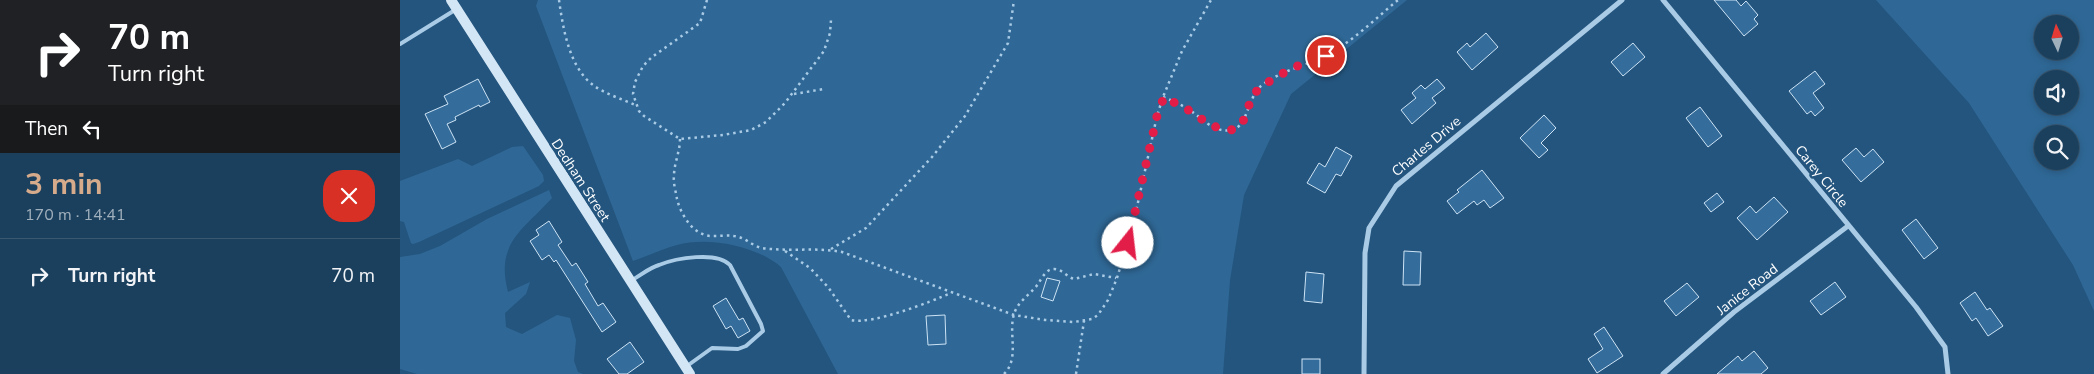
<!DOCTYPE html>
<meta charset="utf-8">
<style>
body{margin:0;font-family:"Nunito Sans",sans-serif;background:#244764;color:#f1f3f6;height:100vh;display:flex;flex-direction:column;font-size:19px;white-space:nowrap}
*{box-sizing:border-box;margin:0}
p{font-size:16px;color:#a0afbc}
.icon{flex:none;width:28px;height:28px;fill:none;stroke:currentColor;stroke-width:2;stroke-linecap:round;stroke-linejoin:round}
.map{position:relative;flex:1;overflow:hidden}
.drawer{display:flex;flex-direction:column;background:#1b405e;width:400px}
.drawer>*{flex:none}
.top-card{background:#202124;color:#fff;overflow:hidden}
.needle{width:32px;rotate:356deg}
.controls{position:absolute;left:1634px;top:15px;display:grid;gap:10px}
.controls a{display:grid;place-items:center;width:45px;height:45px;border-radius:50%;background:#1b405e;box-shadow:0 2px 8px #0003,0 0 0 1px #395973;font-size:25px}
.pin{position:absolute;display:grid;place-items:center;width:42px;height:42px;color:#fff;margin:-21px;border:2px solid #fff;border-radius:50%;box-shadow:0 1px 5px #0007}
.me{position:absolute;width:55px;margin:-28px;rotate:16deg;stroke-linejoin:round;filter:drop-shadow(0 0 4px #0008)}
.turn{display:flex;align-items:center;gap:18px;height:105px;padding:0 25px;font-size:22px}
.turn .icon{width:65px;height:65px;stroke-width:2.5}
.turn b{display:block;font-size:35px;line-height:42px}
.then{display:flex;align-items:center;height:48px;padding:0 25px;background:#0003;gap:10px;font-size:19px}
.round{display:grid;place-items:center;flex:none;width:52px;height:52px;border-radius:20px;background:#244764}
.summary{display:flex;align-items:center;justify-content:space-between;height:85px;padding:0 25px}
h1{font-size:30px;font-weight:700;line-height:38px;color:#d6ab8b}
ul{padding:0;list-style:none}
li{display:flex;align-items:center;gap:15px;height:75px;padding:0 25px;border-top:1px solid #395973}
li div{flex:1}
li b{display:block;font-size:19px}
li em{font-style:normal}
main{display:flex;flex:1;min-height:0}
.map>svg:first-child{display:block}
</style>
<main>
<section class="drawer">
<div class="top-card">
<div class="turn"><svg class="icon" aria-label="right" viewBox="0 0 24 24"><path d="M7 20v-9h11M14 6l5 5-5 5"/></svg><div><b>70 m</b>Turn right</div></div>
<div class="then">Then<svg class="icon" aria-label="left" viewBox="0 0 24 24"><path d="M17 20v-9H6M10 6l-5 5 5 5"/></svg></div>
</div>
<div class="summary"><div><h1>3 min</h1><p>170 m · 14:41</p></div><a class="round" style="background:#d93025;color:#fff"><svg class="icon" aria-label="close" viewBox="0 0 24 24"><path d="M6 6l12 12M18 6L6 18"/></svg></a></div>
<ul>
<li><svg class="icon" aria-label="right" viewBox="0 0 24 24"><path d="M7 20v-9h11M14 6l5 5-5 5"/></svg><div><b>Turn right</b></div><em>70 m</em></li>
</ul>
</section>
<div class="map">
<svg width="1694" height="374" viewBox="0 0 1694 374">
<rect width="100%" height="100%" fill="#24557e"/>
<g fill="#2f6896" fill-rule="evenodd">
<path d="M138,0H1007L891,94L844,195L830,280L823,374H438L381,267C357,246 308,236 277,245C262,249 248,256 233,261L136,6Z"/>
<path d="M1476,0H1694V311L1673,265L1569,103ZM1642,24H1670V51H1642ZM1642,79H1670V106H1642ZM1642,134H1670V161H1642Z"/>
<polygon points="123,146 143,175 144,181 139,186 19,242 13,244 11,243 4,222 0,221 0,181 58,159 72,166 112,147"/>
<path d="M149,190L152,198C123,230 95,243 108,292L130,282L126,294L105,313L106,327L122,334L157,315L170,318L176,340L174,361L178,372L183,374H17L0,369V257L20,254L40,246L87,219Z"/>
</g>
<g fill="#346d9b" stroke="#cde3f5">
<polygon points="1314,0 1336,0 1341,6 1346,1 1358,15 1354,19 1358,24 1344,36"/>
<polygon points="1086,33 1098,47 1072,70 1057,52 1067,43 1070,47"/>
<polygon points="1233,43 1245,57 1223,76 1211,62"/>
<polygon points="1415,71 1425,84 1413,93 1424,108 1415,116 1411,111 1407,114 1389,91"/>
<polygon points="78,79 90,102 80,107 79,105 55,117 56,120 47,124 56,142 42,149 25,114 48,104 44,96"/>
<polygon points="1037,79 1045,88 1032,98 1036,103 1012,124 1001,110 1016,98 1012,93 1021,85 1025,89"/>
<polygon points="1300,107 1322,136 1308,147 1286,118"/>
<polygon points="1144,115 1156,128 1141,143 1148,150 1139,158 1120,138"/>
<polygon points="936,147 952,156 941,176 936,174 925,193 907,183 919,163 925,167"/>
<polygon points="1456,148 1464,157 1473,149 1484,162 1461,182 1442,160"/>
<polygon points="1082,170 1104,198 1090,208 1084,200 1077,205 1074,201 1057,214 1047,201 1059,192 1057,190"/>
<polygon points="1317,193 1324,202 1311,212 1304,203"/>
<polygon points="1374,197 1388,212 1357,240 1337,218 1350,206 1356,213"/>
<polygon points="1516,219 1538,248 1524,259 1502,230"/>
<polygon points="149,221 162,242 158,245 172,266 176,263 188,282 185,284 198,306 203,303 216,322 202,332 156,260 154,262 149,255 142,260 130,241 139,235 136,230"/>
<polygon points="1004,251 1021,252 1020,285 1003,285"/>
<polygon points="906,272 924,274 922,303 904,301"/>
<polygon points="647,278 660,281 653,301 641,297"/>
<polygon points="1435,282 1446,297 1421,315 1410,301"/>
<polygon points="1287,283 1299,297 1276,316 1264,301"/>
<polygon points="1575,292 1587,310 1590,308 1603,326 1588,336 1576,318 1572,321 1560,303"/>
<polygon points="326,298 339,320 343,318 350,331 338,338 331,326 326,329 313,306"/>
<polygon points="545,315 546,344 528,345 526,316"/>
<polygon points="1204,327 1223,356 1197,373 1188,359 1203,349 1194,334"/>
<polygon points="230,342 244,362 227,374 219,374 207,359"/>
<polygon points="1354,351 1368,368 1361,374 1317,374 1338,356 1342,361"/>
<rect x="902" y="359" width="18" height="15"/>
</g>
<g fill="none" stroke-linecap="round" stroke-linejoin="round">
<g stroke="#aacbe6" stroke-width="2.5" stroke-dasharray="2.5 4" stroke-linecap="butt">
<path d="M159,0C163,28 169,67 193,85C205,94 222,99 235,105"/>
<polyline points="307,0 300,23 252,57 243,66 235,82 233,94 239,111 244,116 280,139 323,135 351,130 366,122 385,103 424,51 430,33 431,20"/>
<polyline points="394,94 424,89"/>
<path d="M763,97C773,101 782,105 791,111C803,119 814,133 831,130C848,128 847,97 862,85C881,71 904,66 925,56C951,43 975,19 998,0"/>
<path d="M280,139C280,152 274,163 274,176C273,183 276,192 277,199C281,215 293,235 311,236C319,236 327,235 334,236C345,237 352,246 362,248C389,252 416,247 442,252L614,315L645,320L674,322L692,319L698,315L708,300L717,278L733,225L757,116L763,97L782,51L811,0"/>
<polyline points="431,249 466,228 532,157 565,116 608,43 614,0"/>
<path d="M385,251L410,268L428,287L451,320C472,325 530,302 551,293"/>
<path d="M604,374C620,358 608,334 614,314C618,301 630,295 638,284C642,278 646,269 654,269C662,269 667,277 674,279L694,274L716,278"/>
<polyline points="676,374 684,321"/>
</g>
<g stroke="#aacbe6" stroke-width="4">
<polyline points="0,44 55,10"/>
<path d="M232,280C241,275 249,268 259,265C276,258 317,251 330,265L361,324L363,331L346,346L338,349L312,348L287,366"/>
</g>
<g stroke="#aacbe6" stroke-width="5">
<polyline points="1263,0 1516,307 1545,347 1548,374"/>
<polyline points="964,374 965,253 969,228 996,186 1222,0"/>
<polyline points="1263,374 1334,312 1448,226"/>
</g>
<polyline stroke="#d3e6f5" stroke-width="10" points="51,0 290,374"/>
</g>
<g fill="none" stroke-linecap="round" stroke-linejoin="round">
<polyline stroke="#e11d48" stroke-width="9" stroke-dasharray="0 16.2" points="728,243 757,116 764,97 792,112 811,126 833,130 840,126 846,116 851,98 860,87 892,68 926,56"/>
</g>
<g text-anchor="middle" stroke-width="5" stroke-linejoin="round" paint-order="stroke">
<g font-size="14" fill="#fff" stroke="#24557e">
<text transform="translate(1026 146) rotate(-40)" y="5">Charles Drive</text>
<text transform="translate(1422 176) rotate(51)" y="5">Carey Circle</text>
<text transform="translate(181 180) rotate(57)" y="5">Dedham Street</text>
<text transform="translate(1347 289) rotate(-38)" y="5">Janice Road</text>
</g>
</g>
</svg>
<div class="controls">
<a><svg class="needle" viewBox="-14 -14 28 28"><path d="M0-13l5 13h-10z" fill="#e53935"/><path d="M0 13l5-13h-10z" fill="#a0afbc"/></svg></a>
<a><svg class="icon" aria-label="sound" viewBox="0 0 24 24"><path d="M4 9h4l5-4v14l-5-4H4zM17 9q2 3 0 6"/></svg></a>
<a><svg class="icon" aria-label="search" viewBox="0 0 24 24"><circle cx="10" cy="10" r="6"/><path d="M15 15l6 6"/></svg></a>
</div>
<div class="pin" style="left:926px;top:56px;background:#d93025"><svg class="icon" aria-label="arrive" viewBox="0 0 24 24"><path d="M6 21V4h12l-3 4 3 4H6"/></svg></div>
<svg class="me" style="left:728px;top:243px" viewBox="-20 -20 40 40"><circle r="19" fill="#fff"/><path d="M0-13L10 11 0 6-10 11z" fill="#e11d48"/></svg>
</div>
</main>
